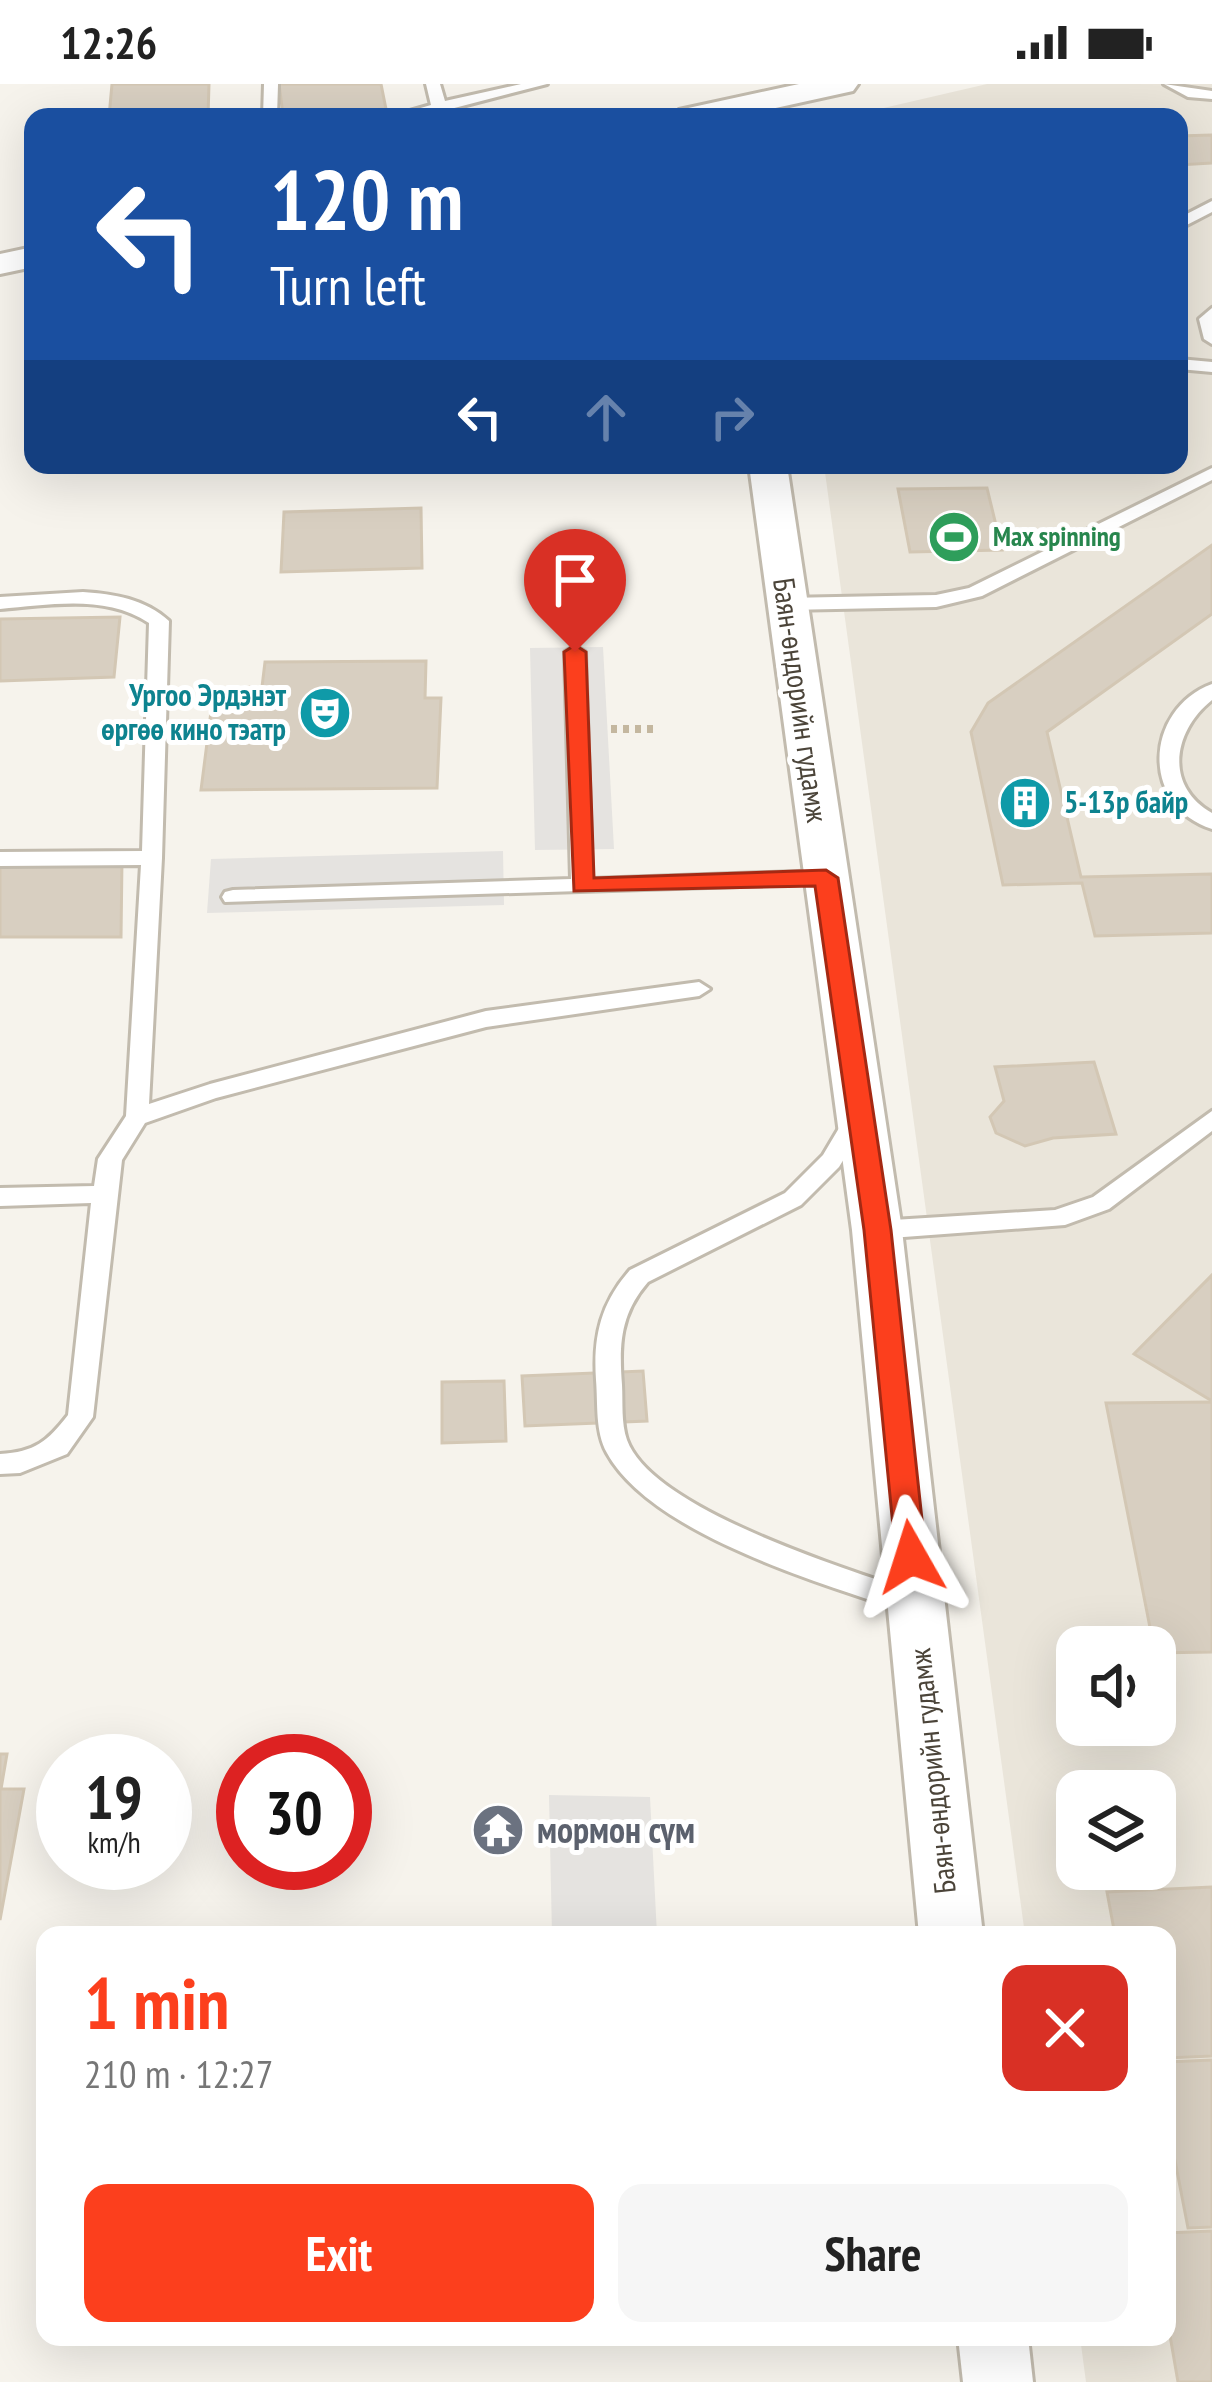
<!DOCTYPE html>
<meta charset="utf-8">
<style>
body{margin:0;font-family:"PT Sans Narrow",sans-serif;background:#f6f6f6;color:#222;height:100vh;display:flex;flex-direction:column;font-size:45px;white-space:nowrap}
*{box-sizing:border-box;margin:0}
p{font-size:39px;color:#767676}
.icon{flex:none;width:66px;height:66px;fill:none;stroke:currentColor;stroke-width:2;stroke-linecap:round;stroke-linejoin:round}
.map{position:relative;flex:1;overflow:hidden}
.sheet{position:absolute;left:36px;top:1842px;width:1140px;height:420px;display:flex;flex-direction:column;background:#fff;border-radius:24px;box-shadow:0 12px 48px #0002}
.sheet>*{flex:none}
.top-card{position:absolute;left:24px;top:24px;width:1164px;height:366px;border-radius:24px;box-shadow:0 12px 48px #0002;background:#1a4fa0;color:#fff;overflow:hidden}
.buttons{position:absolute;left:1056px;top:1542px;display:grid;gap:24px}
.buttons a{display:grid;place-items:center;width:120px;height:120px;border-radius:24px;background:#fff;box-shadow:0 12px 48px #0002;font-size:60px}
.speed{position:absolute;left:36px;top:1650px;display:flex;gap:24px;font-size:60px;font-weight:700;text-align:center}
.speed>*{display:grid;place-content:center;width:156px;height:156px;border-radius:50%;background:#fff;box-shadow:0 12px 48px #0002;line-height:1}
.speed small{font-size:30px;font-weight:400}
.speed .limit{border:18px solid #d22;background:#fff;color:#111}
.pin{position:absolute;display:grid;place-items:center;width:102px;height:102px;color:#fff;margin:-123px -51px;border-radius:50% 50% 50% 0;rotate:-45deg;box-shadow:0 0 12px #0007}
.pin .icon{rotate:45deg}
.me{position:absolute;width:132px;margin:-66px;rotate:354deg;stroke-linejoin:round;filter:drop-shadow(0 0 9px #0008)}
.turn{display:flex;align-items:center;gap:42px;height:252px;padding:0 48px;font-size:54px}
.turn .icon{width:156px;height:156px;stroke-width:2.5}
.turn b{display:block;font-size:84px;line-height:102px}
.lanes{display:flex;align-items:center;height:114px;padding:0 48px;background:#0003;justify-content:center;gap:60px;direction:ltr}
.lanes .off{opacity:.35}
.round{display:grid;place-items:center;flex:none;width:126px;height:126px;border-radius:24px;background:#f6f6f6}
.overview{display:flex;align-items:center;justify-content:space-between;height:204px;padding:0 48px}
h1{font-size:72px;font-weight:800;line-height:90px;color:#fc3f1d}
.primary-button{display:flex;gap:24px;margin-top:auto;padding:24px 48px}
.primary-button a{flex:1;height:138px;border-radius:24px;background:#fc3f1d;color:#fff;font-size:48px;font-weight:800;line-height:138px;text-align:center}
.primary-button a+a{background:#f6f6f6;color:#222}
.status{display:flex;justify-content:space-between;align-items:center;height:84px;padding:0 60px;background:#fff;direction:ltr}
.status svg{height:33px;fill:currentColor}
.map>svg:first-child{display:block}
</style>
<div class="status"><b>12:26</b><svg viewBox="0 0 49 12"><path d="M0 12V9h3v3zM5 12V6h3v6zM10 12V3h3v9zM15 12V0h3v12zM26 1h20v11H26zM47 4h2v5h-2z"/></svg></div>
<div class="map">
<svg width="1212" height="2298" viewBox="0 0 1212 2298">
<rect width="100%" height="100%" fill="#f6f3ec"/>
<path fill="#eae5da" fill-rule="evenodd" d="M987,0H1212V2298H1086L1080,2253H1167V1851H1025L824,381H1179V33H867L875,26ZM1077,1563H1155V1641H1077ZM1077,1707H1155V1785H1077Z"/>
<g fill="#e5e3e0">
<polygon points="603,563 614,765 535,766 530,564"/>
<polygon points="503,767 504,821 207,829 211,775"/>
<polygon points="549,1711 650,1713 657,1851 552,1851"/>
</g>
<g fill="#d8cfc1" stroke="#d3c7b4" stroke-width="3">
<polygon points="112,0 209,0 208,33 109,33"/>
<polygon points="279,0 381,0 386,25 283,31"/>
<polygon points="1212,51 1212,79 1179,81 1179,52"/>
<polygon points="987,404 1002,466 910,468 898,405"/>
<polygon points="421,424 422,484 281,488 284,428"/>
<polygon points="1212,461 1212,530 1047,648 1081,793 1212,790 1212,849 1095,852 1082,799 1003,801 971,648 988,619"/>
<polygon points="120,533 114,593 0,597 0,535"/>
<polygon points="426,577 425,614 441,614 437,704 201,706 214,604 262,603 265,578"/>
<polygon points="122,776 121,853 0,853 0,778"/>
<polygon points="1094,978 1116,1050 1053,1054 1025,1062 996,1049 990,1033 1004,1017 995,983"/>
<polygon points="1212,1191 1212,1317 1134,1270"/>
<polygon points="643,1287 647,1337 525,1342 522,1292"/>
<polygon points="504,1297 506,1357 442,1359 442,1298"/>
<polygon points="1212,1318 1212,1568 1155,1569 1106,1319"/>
<polygon points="0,1670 7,1670 1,1705 24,1705 0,1836"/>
<polygon points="1212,1803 1212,1972 1167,1974 1167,1851 1115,1851 1107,1808"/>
<polygon points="1212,1976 1212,2143 1188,2144 1167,2035 1167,1978"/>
<polygon points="1212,2147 1212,2298 1178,2298 1167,2234 1167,2149"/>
</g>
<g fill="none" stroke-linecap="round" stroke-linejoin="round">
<g stroke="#c2bbae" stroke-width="6">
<g id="lane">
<polygon points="264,0 278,0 277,33 263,33"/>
<polygon points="426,0 440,0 445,17 521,0 547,0 439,28 389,33 431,21"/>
<polygon points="1164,0 1212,7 1212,15 1188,13"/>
<polygon points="1212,117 1212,128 1179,145 1179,134"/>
<polygon points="1212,224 1212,260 1204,255 1199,235"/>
<polygon points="1179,275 1212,278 1212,288 1179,285"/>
<polygon points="1212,384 1212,396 982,512 936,523 786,526 777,520 786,514 936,511 969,504"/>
<path d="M83,508C114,510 145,515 169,537L162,774L149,1020L210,1000L486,927L699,898L710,905L699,912L486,943L216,1014L145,1039L122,1076L93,1333L67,1370L20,1389L0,1390V1370C35,1368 48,1357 68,1331L91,1119L0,1122V1104L94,1102L98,1075L126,1032L141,781L0,782V768L142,767L149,539C105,510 50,521 0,525V513Z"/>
<polygon points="575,562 585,568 592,795 826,787 837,794 833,799 225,818 222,813 225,808 233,806 571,795 565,568"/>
<path d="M1212,600V616C1173,647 1164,702 1212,729V745C1139,721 1145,625 1212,600Z"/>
<path d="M856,1027L868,1035L839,1083L801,1121L648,1198C620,1230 619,1261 622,1301C623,1319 621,1339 627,1356C653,1427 853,1487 923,1511L926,1519L923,1527L913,1530C826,1501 652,1451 607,1369C595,1348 598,1320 596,1296C593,1252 601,1219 630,1186L785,1109L823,1071L848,1029Z"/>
<polygon points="1212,1027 1212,1047 1109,1125 1065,1141 877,1155 865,1146 877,1137 1055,1126 1093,1113"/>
</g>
</g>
<g stroke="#c2bbae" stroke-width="6">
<g id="street">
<polygon points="799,0 858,0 853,7 734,33 674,33 679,26"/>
<polygon points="33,163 33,183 0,190 0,170"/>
<polygon points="749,381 787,381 902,1146 983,1851 919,1851 852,1146"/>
<polygon points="958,2253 1028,2253 1033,2298 963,2298"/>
</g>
</g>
<polyline stroke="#c4b79f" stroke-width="8" stroke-dasharray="6 6" stroke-linecap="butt" points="611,645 656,645"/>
<use href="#lane" fill="#fff" fill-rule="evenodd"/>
<use href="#street" fill="#fff" fill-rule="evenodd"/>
</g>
<polygon fill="#fc3f1d" stroke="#a42913" stroke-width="3" points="575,561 586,568 594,794 826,786 838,794 891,1146 926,1473 922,1482 900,1482 896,1473 864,1146 815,802 574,807 564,568"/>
<defs>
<g id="stadium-disc" transform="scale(2.7)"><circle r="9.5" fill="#2e9e5b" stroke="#fff"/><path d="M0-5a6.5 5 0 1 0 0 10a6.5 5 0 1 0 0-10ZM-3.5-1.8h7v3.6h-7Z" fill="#fff"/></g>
<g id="theatre-disc" transform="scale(2.7)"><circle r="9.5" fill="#0f9aa8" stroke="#fff"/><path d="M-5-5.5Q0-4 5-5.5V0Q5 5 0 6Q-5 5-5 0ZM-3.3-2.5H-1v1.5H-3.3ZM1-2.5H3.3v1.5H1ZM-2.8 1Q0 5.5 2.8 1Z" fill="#fff"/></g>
<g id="building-disc" transform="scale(2.7)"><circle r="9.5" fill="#0f9aa8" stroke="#fff"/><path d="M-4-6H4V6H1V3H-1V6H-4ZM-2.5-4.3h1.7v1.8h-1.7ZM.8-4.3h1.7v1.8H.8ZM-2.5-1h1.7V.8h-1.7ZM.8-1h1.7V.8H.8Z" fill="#fff"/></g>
<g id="temple-disc" transform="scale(2.7)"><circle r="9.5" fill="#6b7280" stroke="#fff"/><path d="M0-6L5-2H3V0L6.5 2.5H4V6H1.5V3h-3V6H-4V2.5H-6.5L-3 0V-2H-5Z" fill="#fff"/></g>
</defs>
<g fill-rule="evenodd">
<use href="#stadium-disc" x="954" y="453"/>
<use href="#theatre-disc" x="325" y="629"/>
<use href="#building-disc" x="1025" y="719"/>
<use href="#temple-disc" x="498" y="1746"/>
</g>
<g text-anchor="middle" stroke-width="10" stroke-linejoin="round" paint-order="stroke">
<g font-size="27" font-weight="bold" fill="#27864d" stroke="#fff" text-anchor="start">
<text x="993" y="462">Max spinning</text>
</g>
<g font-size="30" font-weight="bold" fill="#0d838f" stroke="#fff" text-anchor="end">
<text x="286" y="622">Ургоо Эрдэнэт<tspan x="286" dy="34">өргөө кино тэатр</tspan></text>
<text x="1064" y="729" text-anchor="start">5-13р байр</text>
</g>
<g font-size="30" fill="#4b4439" stroke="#fff">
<text transform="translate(800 616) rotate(82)" y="10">Баян-өндорийн гудамж</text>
<text transform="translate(933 1687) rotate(-96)" y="10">Баян-өндорийн гудамж</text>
</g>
<g font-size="36" font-weight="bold" fill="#5b616d" stroke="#fff" text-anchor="start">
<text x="537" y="1759">мормон сүм</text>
</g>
</g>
</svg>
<div class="buttons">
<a><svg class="icon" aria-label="sound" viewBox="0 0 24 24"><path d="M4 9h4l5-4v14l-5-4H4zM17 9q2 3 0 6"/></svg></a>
<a><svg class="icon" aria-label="layers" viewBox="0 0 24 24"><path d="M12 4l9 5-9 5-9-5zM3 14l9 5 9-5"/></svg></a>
</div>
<div class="speed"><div>19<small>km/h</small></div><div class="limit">30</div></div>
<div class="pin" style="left:575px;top:568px;background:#d93025"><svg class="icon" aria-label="arrive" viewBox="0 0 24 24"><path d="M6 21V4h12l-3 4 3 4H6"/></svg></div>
<svg class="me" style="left:911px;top:1473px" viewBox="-20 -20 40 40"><path d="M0-17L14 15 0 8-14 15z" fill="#fc3f1d" stroke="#fff" stroke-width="4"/></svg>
<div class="top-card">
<div class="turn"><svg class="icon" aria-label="left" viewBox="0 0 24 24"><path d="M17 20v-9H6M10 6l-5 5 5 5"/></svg><div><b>120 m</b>Turn left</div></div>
<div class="lanes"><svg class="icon" aria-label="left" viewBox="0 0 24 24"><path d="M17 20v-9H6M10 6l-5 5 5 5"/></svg><svg class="icon off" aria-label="ahead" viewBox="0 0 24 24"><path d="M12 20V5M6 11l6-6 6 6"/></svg><svg class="icon off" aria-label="right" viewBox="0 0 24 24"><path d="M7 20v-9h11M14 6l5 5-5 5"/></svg></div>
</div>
<section class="sheet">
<div class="overview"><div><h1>1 min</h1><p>210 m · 12:27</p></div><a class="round" style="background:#d93025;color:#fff"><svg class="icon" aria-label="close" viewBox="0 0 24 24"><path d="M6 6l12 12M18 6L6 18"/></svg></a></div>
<div class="primary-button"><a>Exit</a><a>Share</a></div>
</section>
</div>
